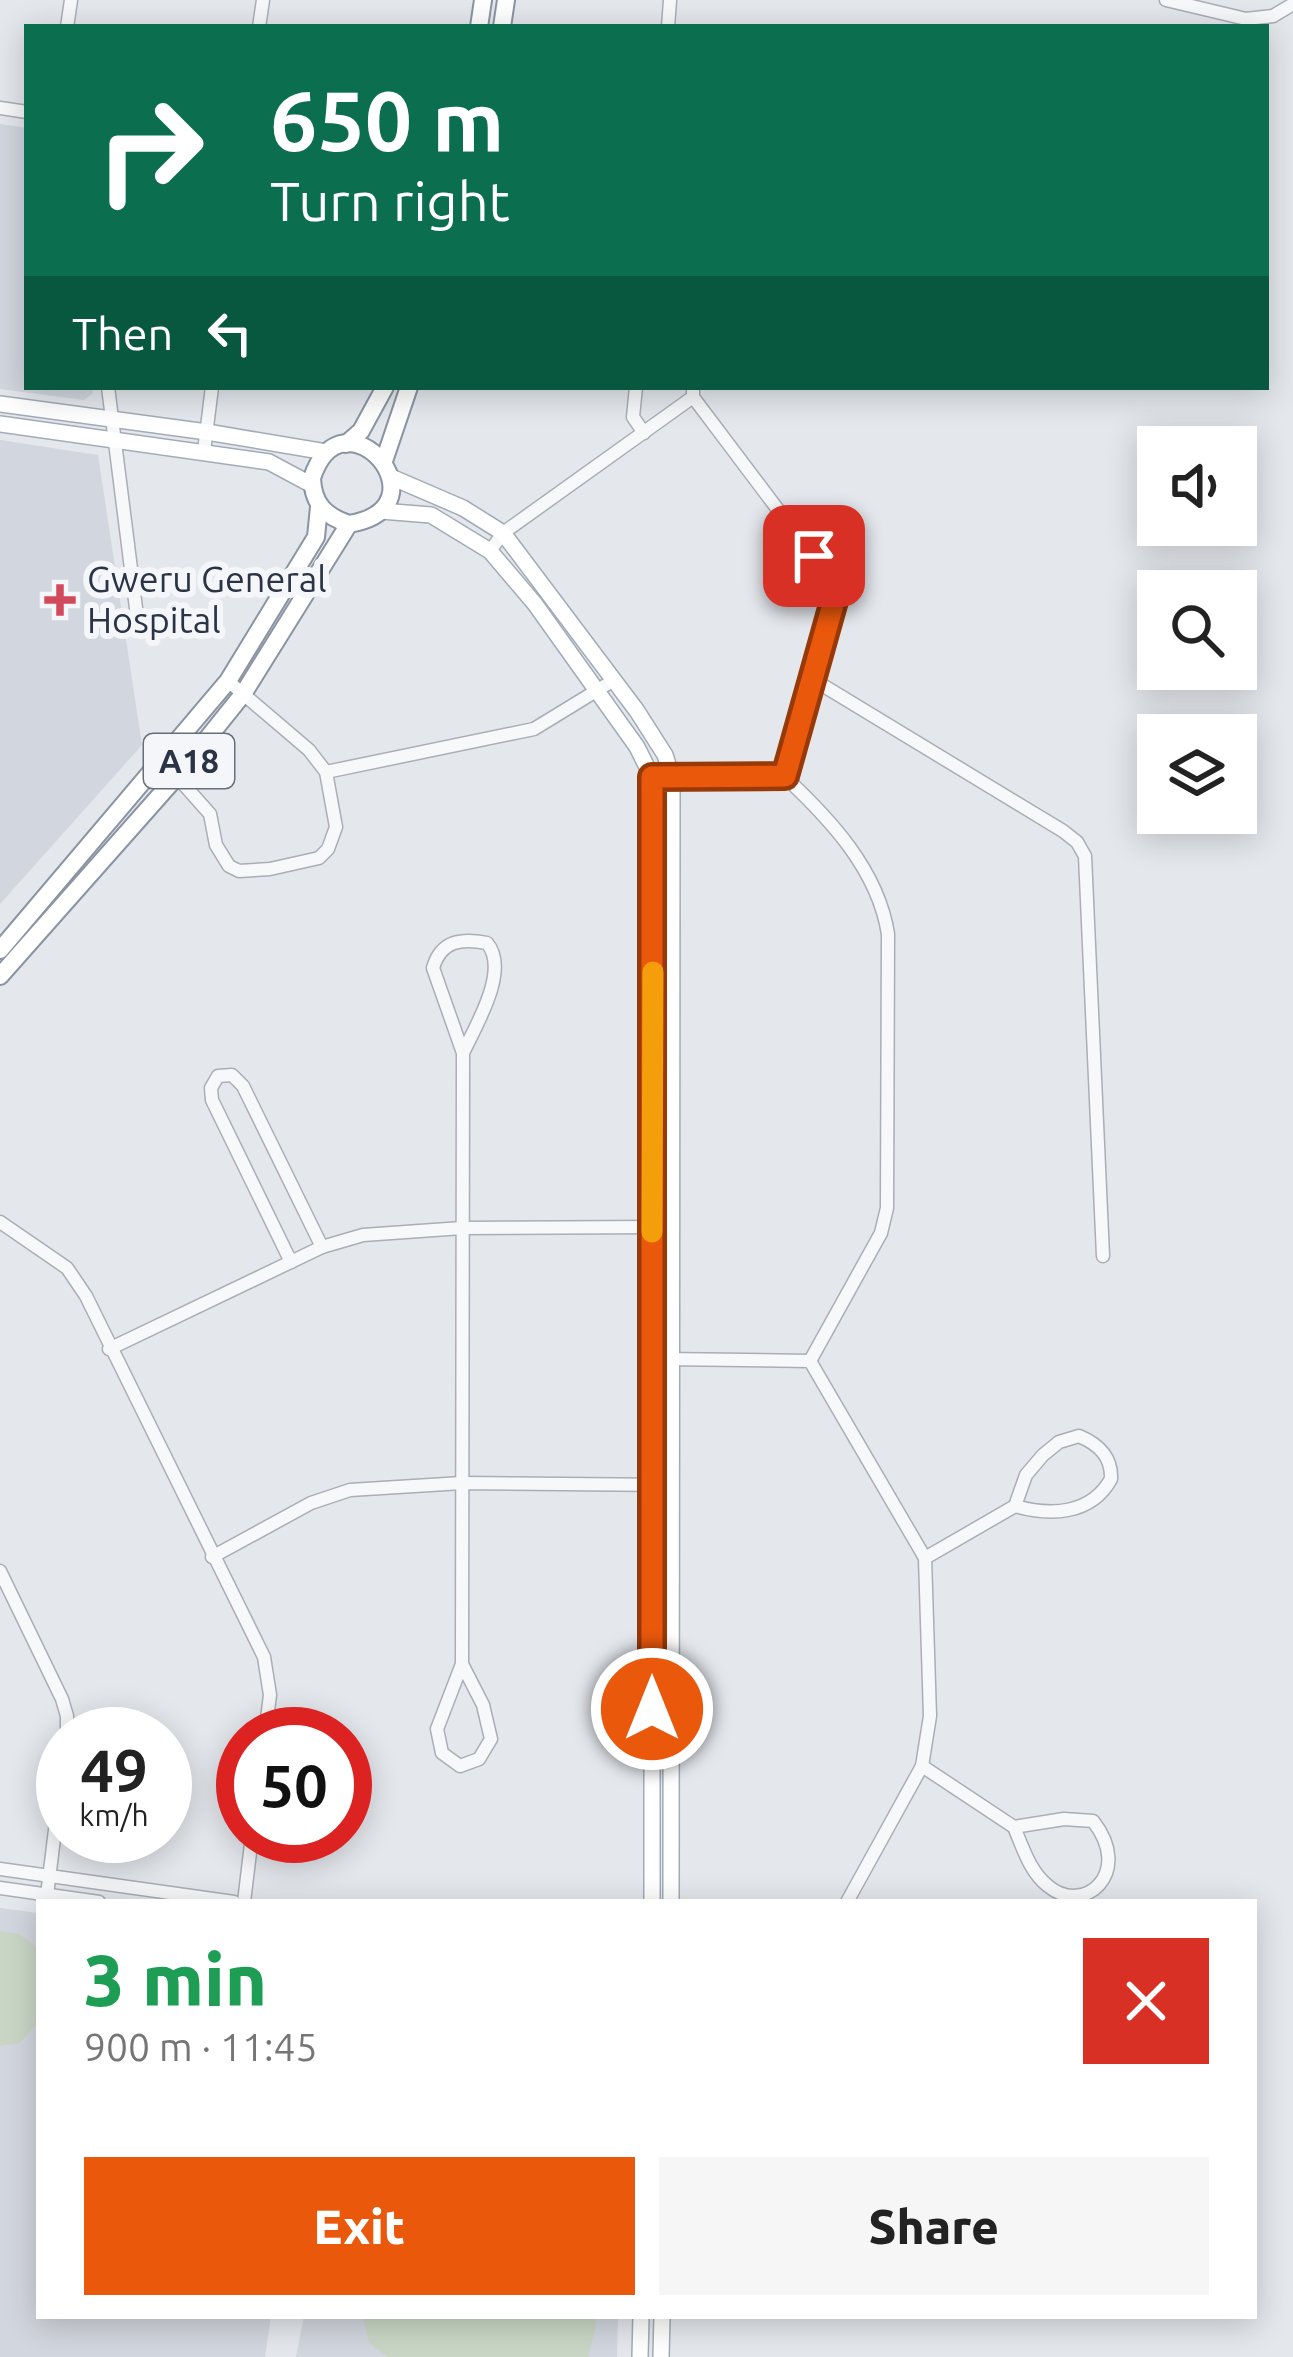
<!DOCTYPE html>
<meta charset="utf-8">
<style>
body{margin:0;font-family:Ubuntu,sans-serif;background:#f6f6f6;color:#222;height:100vh;display:flex;flex-direction:column;font-size:45px;white-space:nowrap}
*{box-sizing:border-box;margin:0}
p{font-size:39px;color:#767676}
.icon{flex:none;width:66px;height:66px;fill:none;stroke:currentColor;stroke-width:2;stroke-linecap:round;stroke-linejoin:round}
.map{position:relative;flex:1;overflow:hidden}
.sheet{position:absolute;left:36px;top:1899px;width:1221px;height:420px;display:flex;flex-direction:column;background:#fff;border-radius:0px;box-shadow:0 6px 30px #0003}
.sheet>*{flex:none}
.guide{position:absolute;left:24px;top:24px;width:1245px;height:366px;border-radius:0px;box-shadow:0 6px 30px #0003;background:#0b6e4f;color:#fff;overflow:hidden}
.fabs{position:absolute;left:1137px;top:426px;display:grid;gap:24px}
.fabs a{display:grid;place-items:center;width:120px;height:120px;border-radius:0px;background:#fff;box-shadow:0 6px 30px #0003;font-size:60px}
.speed{position:absolute;left:36px;top:1707px;display:flex;gap:24px;font-size:60px;font-weight:700;text-align:center}
.speed>*{display:grid;place-content:center;width:156px;height:156px;border-radius:50%;background:#fff;box-shadow:0 6px 30px #0003;line-height:1}
.speed small{font-size:30px;font-weight:400}
.speed .limit{border:18px solid #d22;background:#fff;color:#111}
.pin{position:absolute;display:grid;place-items:center;width:102px;height:102px;color:#fff;margin:-51px;border-radius:24px;box-shadow:0 6px 18px #0006}
.me{position:absolute;width:132px;margin:-66px;rotate:0deg;stroke-linejoin:round;filter:drop-shadow(0 0 9px #0008)}
.turn{display:flex;align-items:center;gap:42px;height:252px;padding:0 48px;font-size:54px}
.turn .icon{width:156px;height:156px;stroke-width:2.5}
.turn b{display:block;font-size:84px;line-height:102px}
.then{display:flex;align-items:center;height:114px;padding:0 48px;background:#0003;gap:24px;font-size:45px}
.round{display:grid;place-items:center;flex:none;width:126px;height:126px;border-radius:0px;background:#f6f6f6}
.summary{display:flex;align-items:center;justify-content:space-between;height:204px;padding:0 48px}
h1{font-size:72px;font-weight:800;line-height:90px;color:#1e9e55}
.action{display:flex;gap:24px;margin-top:auto;padding:24px 48px}
.action a{flex:1;height:138px;border-radius:0px;background:#ea580c;color:#fff;font-size:48px;font-weight:800;line-height:138px;text-align:center}
.action a+a{background:#f6f6f6;color:#222}
.map>svg:first-child{display:block}
</style>
<div class="map">
<svg width="1293" height="2357" viewBox="0 0 1293 2357">
<rect width="100%" height="100%" fill="#e4e7ec"/>
<g fill="#d2d6de">
<polygon points="0,124 27,128 27,387 92,387 93,393 84,400 0,389"/>
<polygon points="0,440 98,455 142,745 0,904"/>
<polygon points="0,1908 39,1913 39,2316 271,2316 265,2357 0,2357"/>
<polygon points="304,2316 618,2316 617,2357 296,2357"/>
</g>
<g fill="#c9d6c5">
<polygon points="0,1931 19,1934 39,1949 39,2021 20,2043 0,2046"/>
<polygon points="363,2316 593,2316 596,2324 588,2357 388,2357 369,2343"/>
</g>
<g fill="none" stroke-linecap="round" stroke-linejoin="round">
<g stroke="#a9aeb7" stroke-width="15">
<g id="minor">
<polyline points="1166,0 1246,19 1273,16 1293,4"/>
<polyline points="67,27 71,0"/>
<polyline points="259,27 263,0"/>
<polyline points="668,27 670,0"/>
<polyline points="0,108 27,112"/>
<polyline points="108,387 138,624"/>
<polyline points="636,387 633,417 644,433"/>
<polyline points="693,387 693,397 834,584 831,615 785,777"/>
<polyline points="204,451 212,387"/>
<polyline points="490,551 503,533 693,397"/>
<polyline points="814,680 1063,831 1077,842 1085,856 1103,1256"/>
<polyline points="162,760 210,814 216,845 229,866 239,871 270,869 319,858 328,849 336,827 326,772 309,750 228,681"/>
<polyline points="326,772 534,729 614,680"/>
<path d="M652,777H785C830,819 878,870 888,934L887,1208L881,1233L810,1361"/>
<polyline points="0,1222 67,1268 86,1296 264,1657 270,1695 265,1734"/>
<polyline points="291,1262 212,1100 211,1088 218,1076 232,1075 243,1086 322,1247"/>
<polyline points="109,1349 322,1247 363,1235 462,1228 657,1227"/>
<polyline points="665,1359 810,1361 925,1558 930,1716 922,1766 847,1902"/>
<polyline points="212,1557 311,1503 350,1490 462,1483 672,1485"/>
<path d="M925,1558L1015,1506L1026,1475L1043,1455L1059,1442L1079,1436C1098,1444 1112,1456 1111,1479C1091,1515 1050,1516 1015,1506"/>
<polyline points="0,1571 62,1699 67,1716 67,1734"/>
<path d="M462,1664L483,1705L491,1739L479,1759L460,1766L442,1753L437,1729L462,1664L463,1053L433,968C441,940 462,938 487,943C510,970 476,1025 463,1053"/>
<path d="M922,1766L1014,1827L1064,1819L1093,1821C1134,1873 1084,1916 1048,1886C1030,1872 1023,1848 1014,1827"/>
<polyline points="0,1869 234,1902"/>
<polyline points="0,1888 99,1902"/>
<polyline points="47,1895 63,1765"/>
<polyline points="244,1902 252,1836"/>
</g>
</g>
<g stroke="#a3abb8" stroke-width="18">
<g id="major">
<polyline points="0,404 207,432 326,452"/>
<polyline points="0,424 269,462 312,485"/>
<polyline points="391,477 463,508 503,533 637,711 665,755 672,777 671,1902"/>
<polyline points="381,511 431,515 490,551 535,604 637,747 652,777 652,1902"/>
<polyline points="640,2357 641,2316"/>
<polyline points="661,2357 662,2316"/>
</g>
</g>
<g stroke="#8b94a3" stroke-width="20">
<g id="highway">
<polyline points="479,27 483,0"/>
<polyline points="502,27 506,0"/>
<polyline points="346,444 361,431 385,387"/>
<polyline points="384,461 409,387"/>
<polyline points="0,950 228,681 316,537 319,507"/>
<path d="M0,976L178,775L243,694L349,524C450,507 343,384 312,478C313,504 325,516 349,524"/>
</g>
</g>
<use href="#minor" stroke="#f7f8fa" stroke-width="12"/>
<use href="#major" stroke="#fff" stroke-width="15"/>
<use href="#highway" stroke="#fff" stroke-width="16"/>
</g>
<g fill="none" stroke-linecap="round" stroke-linejoin="round">
<g stroke="#983908" stroke-width="30">
<polyline id="route" points="652,1709 652,777 785,776 834,601 833,584 814,556"/>
</g>
<use href="#route" stroke="#ea580c" stroke-width="21"/>
<polyline stroke="#f59e0b" stroke-width="21" points="652,1232 653,972"/>
</g>
<path fill="#d1495b" stroke="#f4f6f9" stroke-width="4.5" d="M54 582h12v12h12v12h-12v12h-12v-12h-12v-12h12z"/>
<g text-anchor="middle" stroke-width="12" stroke-linejoin="round" paint-order="stroke">
<rect fill="#f4f6f9" stroke="#676e7b" stroke-width="3" x="144" y="734" width="90" height="54" rx="9"/>
<g font-size="33" font-weight="bold" fill="#2b3445">
<text x="189" y="773">A18</text>
</g>
<g font-size="36" fill="#2b3445" stroke="#f4f6f9" text-anchor="start">
<text x="87" y="592">Gweru General<tspan x="87" dy="41">Hospital</tspan></text>
</g>
</g>
</svg>
<div class="fabs">
<a><svg class="icon" aria-label="sound" viewBox="0 0 24 24"><path d="M4 9h4l5-4v14l-5-4H4zM17 9q2 3 0 6"/></svg></a>
<a><svg class="icon" aria-label="search" viewBox="0 0 24 24"><circle cx="10" cy="10" r="6"/><path d="M15 15l6 6"/></svg></a>
<a><svg class="icon" aria-label="layers" viewBox="0 0 24 24"><path d="M12 4l9 5-9 5-9-5zM3 14l9 5 9-5"/></svg></a>
</div>
<div class="speed"><div>49<small>km/h</small></div><div class="limit">50</div></div>
<div class="pin" style="left:814px;top:556px;background:#d93025"><svg class="icon" aria-label="arrive" viewBox="0 0 24 24"><path d="M6 21V4h12l-3 4 3 4H6"/></svg></div>
<svg class="me" style="left:652px;top:1709px" viewBox="-20 -20 40 40"><circle r="17" fill="#ea580c" stroke="#fff" stroke-width="3"/><path d="M0-11L8 9 0 5-8 9z" fill="#fff"/></svg>
<div class="guide">
<div class="turn"><svg class="icon" aria-label="right" viewBox="0 0 24 24"><path d="M7 20v-9h11M14 6l5 5-5 5"/></svg><div><b>650 m</b>Turn right</div></div>
<div class="then">Then<svg class="icon" aria-label="left" viewBox="0 0 24 24"><path d="M17 20v-9H6M10 6l-5 5 5 5"/></svg></div>
</div>
<section class="sheet">
<div class="summary"><div><h1>3 min</h1><p>900 m · 11:45</p></div><a class="round" style="background:#d93025;color:#fff"><svg class="icon" aria-label="close" viewBox="0 0 24 24"><path d="M6 6l12 12M18 6L6 18"/></svg></a></div>
<div class="action"><a>Exit</a><a>Share</a></div>
</section>
</div>
